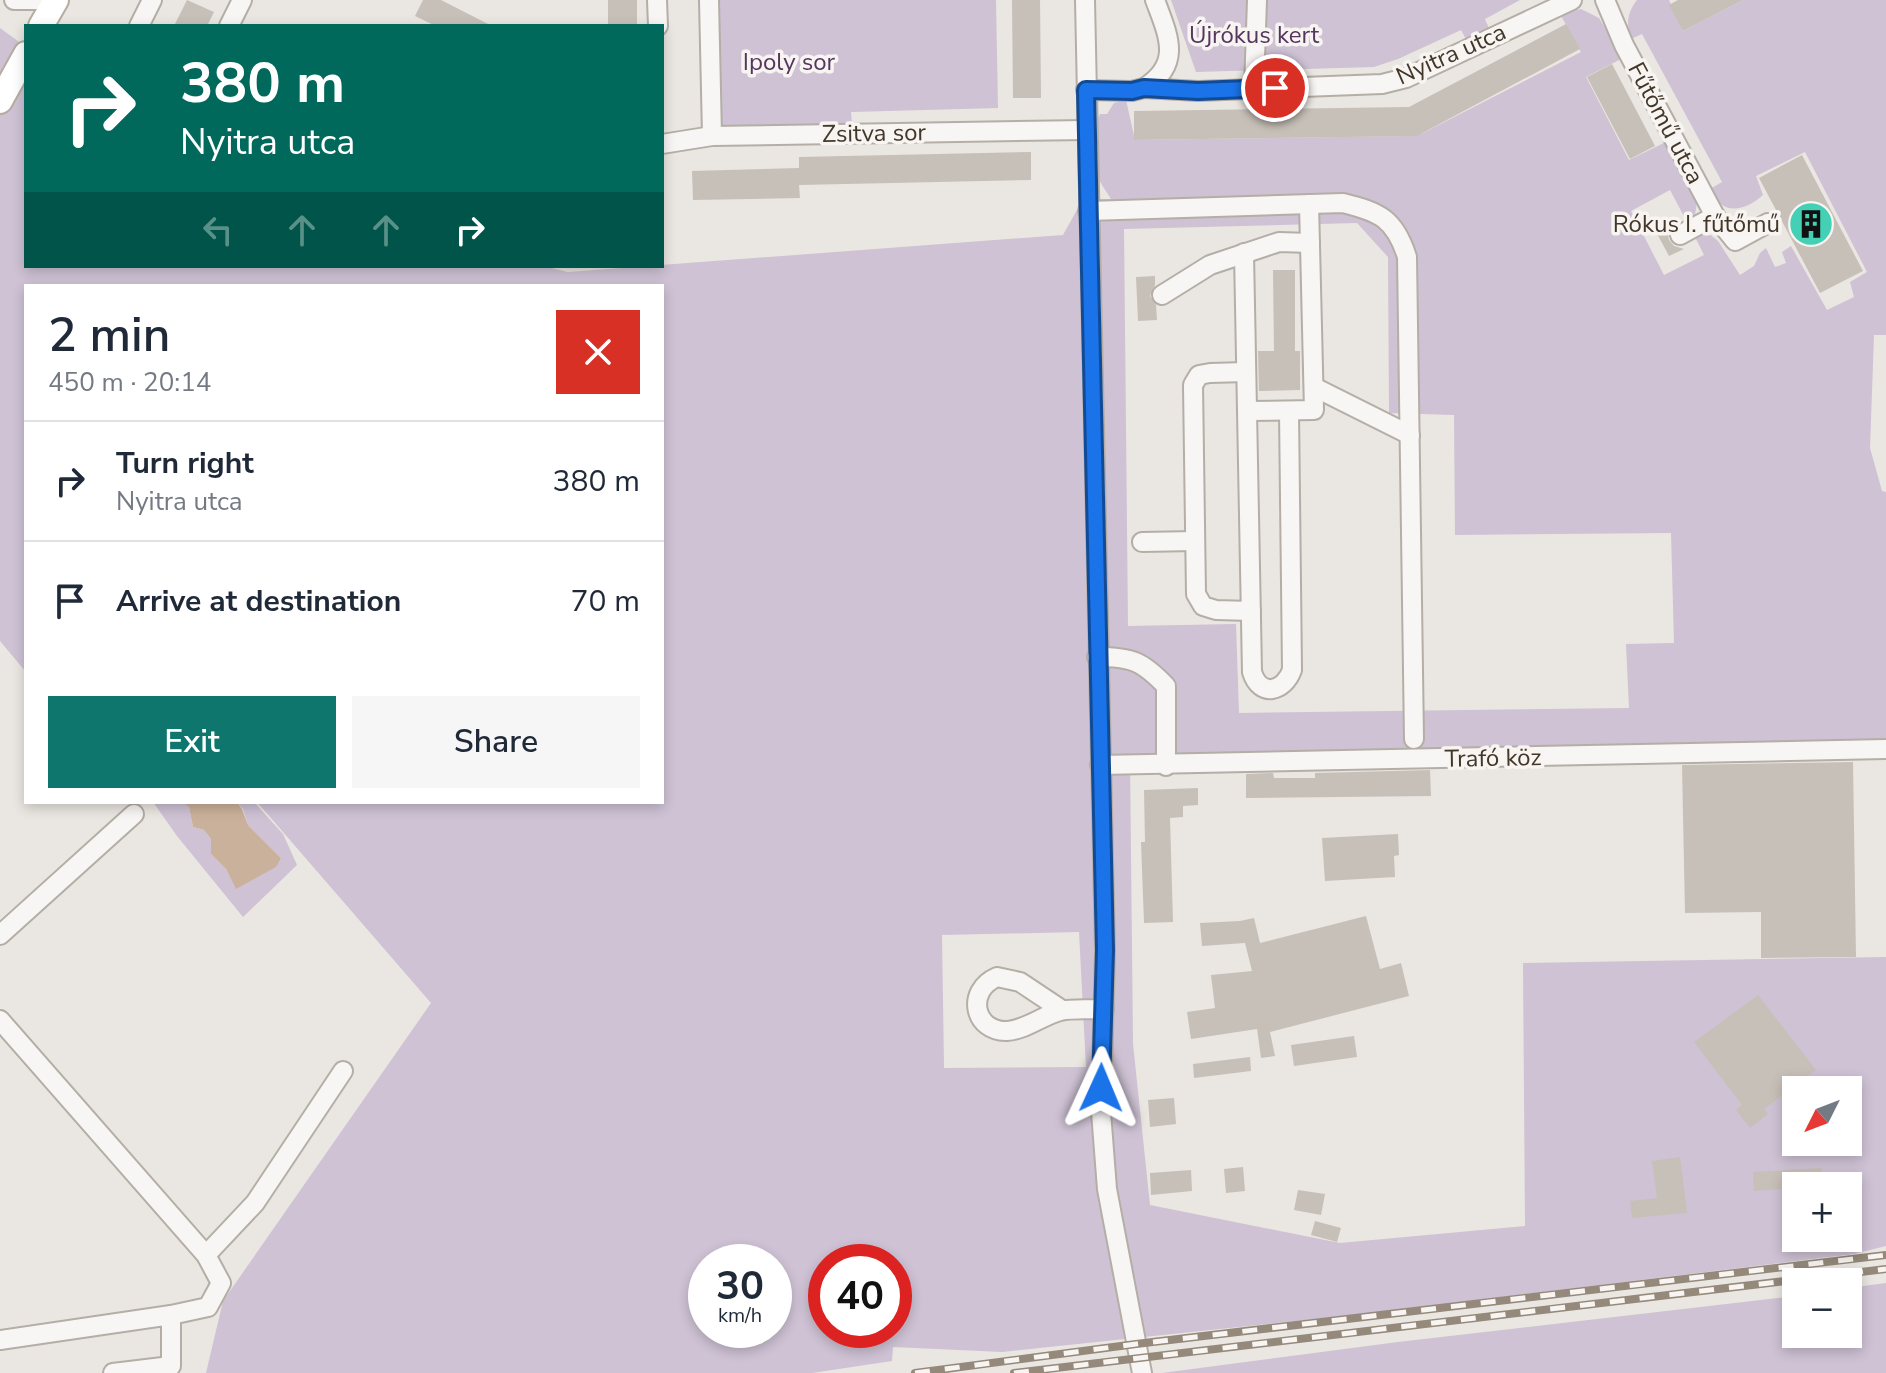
<!DOCTYPE html>
<meta charset="utf-8">
<style>
body{margin:0;font-family:"Nunito Sans",sans-serif;background:#f6f6f7;color:#1f2937;height:100vh;display:flex;flex-direction:column;font-size:30px;white-space:nowrap}
*{box-sizing:border-box;margin:0}
p{font-size:26px;color:#747a83}
.icon{flex:none;width:44px;height:44px;fill:none;stroke:currentColor;stroke-width:2;stroke-linecap:round;stroke-linejoin:round}
.map{position:relative;flex:1;overflow:hidden}
.side{position:absolute;left:24px;top:284px;width:640px;height:520px;display:flex;flex-direction:column;background:#fff;border-radius:0px;box-shadow:0 4px 12px #0003}
.side>*{flex:none}
.guide{position:absolute;left:24px;top:24px;width:640px;height:244px;border-radius:0px;box-shadow:0 4px 12px #0003;background:#00695c;color:#fff;overflow:hidden}
.needle{width:52px;rotate:228deg}
.buttons{position:absolute;left:1782px;top:1076px;display:grid;gap:16px}
.buttons a{display:grid;place-items:center;width:80px;height:80px;border-radius:0px;background:#fff;box-shadow:0 4px 12px #0003;font-size:40px}
.speed{position:absolute;left:688px;top:1244px;display:flex;gap:16px;font-size:40px;font-weight:700;text-align:center}
.speed>*{display:grid;place-content:center;width:104px;height:104px;border-radius:50%;background:#fff;box-shadow:0 4px 12px #0003;line-height:1}
.speed small{font-size:20px;font-weight:400}
.speed .limit{border:12px solid #d22;background:#fff;color:#111}
.pin{position:absolute;display:grid;place-items:center;width:68px;height:68px;color:#fff;margin:-34px;border:4px solid #fff;border-radius:50%;box-shadow:0 2px 8px #0007}
.me{position:absolute;width:88px;margin:-44px;rotate:1deg;stroke-linejoin:round;filter:drop-shadow(0 0 6px #0008)}
.turn{display:flex;align-items:center;gap:28px;height:168px;padding:0 24px;font-size:36px}
.turn .icon{width:104px;height:104px;stroke-width:2.5}
.turn b{display:block;font-size:56px;line-height:68px}
.lanes{display:flex;align-items:center;height:76px;padding:0 24px;background:#0003;justify-content:center;gap:40px;direction:ltr}
.lanes .off{opacity:.35}
.round{display:grid;place-items:center;flex:none;width:84px;height:84px;border-radius:0px;background:#f6f6f7}
.overview{display:flex;align-items:center;justify-content:space-between;height:136px;padding:0 24px}
h1{font-size:48px;font-weight:600;line-height:60px}
.primary-button{display:flex;gap:16px;margin-top:auto;padding:16px 24px}
.primary-button a{flex:1;height:92px;border-radius:0px;background:#0f766e;color:#fff;font-size:32px;font-weight:600;line-height:92px;text-align:center}
.primary-button a+a{background:#f6f6f7;color:#1f2937}
ul{padding:0;list-style:none}
li{display:flex;align-items:center;gap:24px;height:120px;padding:0 24px;border-top:2px solid #e0e1e3}
li div{flex:1}
li b{display:block;font-size:30px}
li em{font-style:normal}
.map>svg:first-child{display:block}
</style>
<div class="map">
<svg width="1886" height="1373" viewBox="0 0 1886 1373">
<rect width="100%" height="100%" fill="#eae6e1"/>
<g fill="#cec2d4" fill-rule="evenodd">
<polygon points="719,0 996,0 998,108 851,112 852,125 721,126"/>
<polygon points="1171,0 1520,0 1485,19 1490,31 1467,41 1461,30 1398,59 1374,67 1196,72"/>
<path d="M1637,0H1669L1683,31L1743,0H1886V335H1874L1870,448L1882,491L1886,492V739L1130,759L1133,1044L1150,1205L1340,1243L1525,1226L1523,963L1886,957V1246L1854,1254L1361,1314L1002,1352L893,1347L892,1361L812,1373H206L223,1301L431,1003L257,802H662V286H26V672L0,641V28L26,47V266H543L568,272L1063,235L1083,199H1111C1106,191 1100,183 1097,175C1092,159 1093,129 1100,114H1107L1114,103L1126,100L1135,140L1410,136L1423,133L1581,52L1560,14L1581,9L1599,18L1623,58L1586,77L1629,160L1666,142L1697,202L1695,215L1687,222L1670,190L1631,211L1664,275L1704,255L1694,235L1708,233L1718,241L1740,275L1754,266L1760,253L1766,248L1775,267L1786,263L1782,252L1791,246L1827,310L1854,297L1850,282L1867,272L1805,152L1756,176L1763,195C1743,213 1721,215 1710,189L1722,182L1642,34L1631,39C1626,24 1627,13 1637,0ZM1357,223L1388,257L1389,413L1454,415L1455,535L1671,533L1674,643L1626,644L1629,708L1239,713L1236,624L1128,626L1124,229ZM1079,932L1086,1067L944,1068L942,935ZM1796,1090H1848V1142H1796ZM1796,1186H1848V1238H1796ZM706,1262H774V1330H706ZM826,1262H894V1330H826Z"/>
<polygon points="153,802 182,802 189,807 193,827 204,830 211,839 211,854 226,869 236,888 281,858 248,825 243,809 237,802 254,802 283,834 297,865 243,917 177,836"/>
<polygon points="1886,1283 1886,1373 1162,1373 1398,1342 1796,1296 1796,1334 1848,1334 1848,1288"/>
</g>
<polygon fill="#cab19b" points="182,802 237,802 242,809 248,825 281,858 276,867 236,889 226,869 211,854 211,839 204,830 193,827 189,807"/>
<g fill="#c7c0b8">
<polygon points="187,0 214,12 207,26 174,26"/>
<polygon points="423,0 441,0 492,26 436,26 415,16"/>
<rect x="608" y="0" width="29" height="26"/>
<polygon points="1012,0 1040,0 1041,98 1013,98"/>
<polygon points="1678,0 1743,0 1683,31 1669,5"/>
<polygon points="1566,24 1580,49 1417,136 1134,140 1134,111 1409,107"/>
<polygon points="1612,64 1655,146 1630,159 1587,77"/>
<polygon points="1031,152 1031,180 799,185 800,198 693,200 692,171 799,168 799,157"/>
<polygon points="1802,155 1863,271 1820,293 1759,178"/>
<polygon points="1668,220 1672,227 1668,234 1669,240 1674,246 1684,249 1669,256 1654,228"/>
<polygon points="1273,270 1295,270 1295,351 1300,351 1300,390 1259,391 1258,351 1274,351"/>
<polygon points="1155,276 1155,285 1150,296 1156,305 1157,320 1138,321 1136,277"/>
<polygon points="1853,762 1856,957 1761,958 1761,912 1685,913 1682,765"/>
<polygon points="1430,770 1431,796 1246,798 1246,774 1273,773 1274,778 1315,778 1315,773"/>
<polygon points="1198,788 1198,805 1183,806 1183,817 1170,818 1173,922 1144,923 1141,842 1145,842 1144,790"/>
<polygon points="1398,834 1399,855 1394,856 1395,877 1325,881 1322,838"/>
<polygon points="1366,916 1380,969 1401,963 1409,996 1270,1032 1275,1056 1261,1058 1257,1029 1191,1039 1187,1012 1215,1008 1211,975 1252,971 1245,943 1202,946 1200,923 1240,921 1254,918 1260,943"/>
<polygon points="1758,995 1816,1070 1764,1109 1768,1114 1750,1128 1736,1110 1742,1105 1694,1042"/>
<polygon points="1354,1036 1357,1057 1294,1066 1291,1045"/>
<polygon points="1250,1057 1251,1071 1194,1078 1193,1064"/>
<polygon points="1174,1098 1176,1124 1150,1127 1148,1100"/>
<polygon points="1680,1157 1687,1213 1632,1218 1630,1201 1657,1198 1652,1161"/>
<polygon points="1243,1167 1245,1191 1226,1193 1224,1169"/>
<polygon points="1821,1168 1822,1186 1754,1191 1753,1172"/>
<polygon points="1191,1170 1192,1191 1151,1195 1150,1173"/>
<polygon points="1298,1190 1325,1194 1321,1215 1294,1210"/>
<polygon points="1315,1221 1341,1228 1337,1242 1311,1235"/>
</g>
<g fill="none" stroke-linecap="round" stroke-linejoin="round">
<g stroke="#b4aea6" stroke-width="22">
<g id="minor">
<polyline points="14,0 39,0"/>
<polyline points="657,0 658,26"/>
<polyline points="709,0 712,136"/>
<polyline points="1085,0 1105,950 1101,1112 1107,1189 1142,1373"/>
<polyline points="1605,0 1624,45 1715,216 1735,241 1768,223"/>
<polyline points="139,26 152,0"/>
<polyline points="229,26 242,0"/>
<path d="M1144,88C1183,64 1168,35 1155,0"/>
<polyline points="1254,89 1257,0"/>
<polyline points="1086,90 1132,91 1144,88 1198,91 1382,84 1406,78 1572,0"/>
<polyline points="662,144 712,136 1086,130"/>
<path d="M1088,211L1343,203C1380,212 1395,219 1407,257L1414,739"/>
<polyline points="1680,235 1715,216"/>
<path d="M1244,253L1252,672C1260,698 1284,692 1292,670L1289,411"/>
<polyline points="1162,295 1210,265 1279,242 1310,243"/>
<polyline points="1246,372 1210,373 1199,375 1193,385 1196,594 1203,606 1216,610 1251,611"/>
<polyline points="1314,387 1410,435"/>
<polyline points="1248,411 1314,410 1309,204"/>
<polyline points="1142,542 1195,541"/>
<path d="M1097,657C1132,657 1142,661 1166,686V766"/>
<polyline points="1100,765 1886,749"/>
<polyline points="0,935 134,814"/>
<path d="M1062,1010L1020,982L997,977C965,991 974,1032 1007,1031C1025,1030 1042,1016 1060,1011C1073,1008 1090,1010 1104,1009"/>
<polyline points="0,1020 206,1255 221,1283 208,1307 171,1315"/>
<polyline points="206,1255 255,1203 343,1071"/>
<polyline points="0,1340 171,1315 171,1366 113,1373"/>
</g>
</g>
<g stroke="#b6aca0" stroke-width="28">
<g id="major">
<polyline points="41,26 56,0"/>
<polyline points="0,101 26,54"/>
</g>
</g>
<use href="#minor" stroke="#f8f6f4" stroke-width="18"/>
<use href="#major" stroke="#fff" stroke-width="24"/>
<g stroke="#94897a" stroke-width="8">
<g id="rail">
<polyline points="915,1373 1136,1344 1886,1255"/>
<polyline points="1014,1373 1886,1269"/>
</g>
</g>
<use href="#rail" stroke="#f7f4f1" stroke-width="5" stroke-dasharray="15" stroke-linecap="butt"/>
</g>
<g fill="none" stroke-linecap="round" stroke-linejoin="round">
<g stroke="#114b97" stroke-width="20">
<polyline id="route" points="1101,1088 1105,950 1086,90 1132,91 1144,88 1198,91 1275,88"/>
</g>
<use href="#route" stroke="#1a73e8" stroke-width="14"/>
</g>
<defs>
<g id="building-disc" transform="scale(2.3)"><circle r="9.5" fill="#44d0b4" stroke="#f7f4f1"/><path d="M-4-6H4V6H1V3H-1V6H-4ZM-2.5-4.3h1.7v1.8h-1.7ZM.8-4.3h1.7v1.8H.8ZM-2.5-1h1.7V.8h-1.7ZM.8-1h1.7V.8H.8Z" fill="#111"/></g>
</defs>
<g fill-rule="evenodd">
<use href="#building-disc" x="1811" y="224"/>
</g>
<g text-anchor="middle" stroke-width="7" stroke-linejoin="round" paint-order="stroke">
<g font-size="24" fill="#54365e" stroke="#f7f4f1">
<text x="1254" y="43">Újrókus kert</text>
<text x="789" y="70">Ipoly sor</text>
</g>
<g font-size="24" fill="#423729" stroke="#f7f4f1">
<text transform="translate(1451 54) rotate(-24)" y="8">Nyitra utca</text>
<text transform="translate(1666 123) rotate(62)" y="8">Fűtőmű utca</text>
<text transform="translate(874 133) rotate(-1)" y="8">Zsitva sor</text>
<text transform="translate(1493 758) rotate(-1)" y="8">Trafó köz</text>
</g>
<g font-size="24" fill="#423729" stroke="#f7f4f1" text-anchor="end">
<text x="1780" y="232">Rókus I. fűtőmű</text>
</g>
</g>
</svg>
<div class="buttons">
<a><svg class="needle" viewBox="-14 -14 28 28"><path d="M0-13l5 13h-10z" fill="#e53935"/><path d="M0 13l5-13h-10z" fill="#747a83"/></svg></a>
<a>+</a>
<a>−</a>
</div>
<div class="speed"><div>30<small>km/h</small></div><div class="limit">40</div></div>
<div class="pin" style="left:1275px;top:88px;background:#d93025"><svg class="icon" aria-label="arrive" viewBox="0 0 24 24"><path d="M6 21V4h12l-3 4 3 4H6"/></svg></div>
<svg class="me" style="left:1101px;top:1088px" viewBox="-20 -20 40 40"><path d="M0-17L14 15 0 8-14 15z" fill="#1a73e8" stroke="#fff" stroke-width="4"/></svg>
<div class="guide">
<div class="turn"><svg class="icon" aria-label="right" viewBox="0 0 24 24"><path d="M7 20v-9h11M14 6l5 5-5 5"/></svg><div><b>380 m</b>Nyitra utca</div></div>
<div class="lanes"><svg class="icon off" aria-label="left" viewBox="0 0 24 24"><path d="M17 20v-9H6M10 6l-5 5 5 5"/></svg><svg class="icon off" aria-label="ahead" viewBox="0 0 24 24"><path d="M12 20V5M6 11l6-6 6 6"/></svg><svg class="icon off" aria-label="ahead" viewBox="0 0 24 24"><path d="M12 20V5M6 11l6-6 6 6"/></svg><svg class="icon" aria-label="right" viewBox="0 0 24 24"><path d="M7 20v-9h11M14 6l5 5-5 5"/></svg></div>
</div>
<section class="side">
<div class="overview"><div><h1>2 min</h1><p>450 m · 20:14</p></div><a class="round" style="background:#d93025;color:#fff"><svg class="icon" aria-label="close" viewBox="0 0 24 24"><path d="M6 6l12 12M18 6L6 18"/></svg></a></div>
<ul>
<li><svg class="icon" aria-label="right" viewBox="0 0 24 24"><path d="M7 20v-9h11M14 6l5 5-5 5"/></svg><div><b>Turn right</b><p>Nyitra utca</p></div><em>380 m</em></li>
<li><svg class="icon" aria-label="arrive" viewBox="0 0 24 24"><path d="M6 21V4h12l-3 4 3 4H6"/></svg><div><b>Arrive at destination</b></div><em>70 m</em></li>
</ul>
<div class="primary-button"><a>Exit</a><a>Share</a></div>
</section>
</div>
